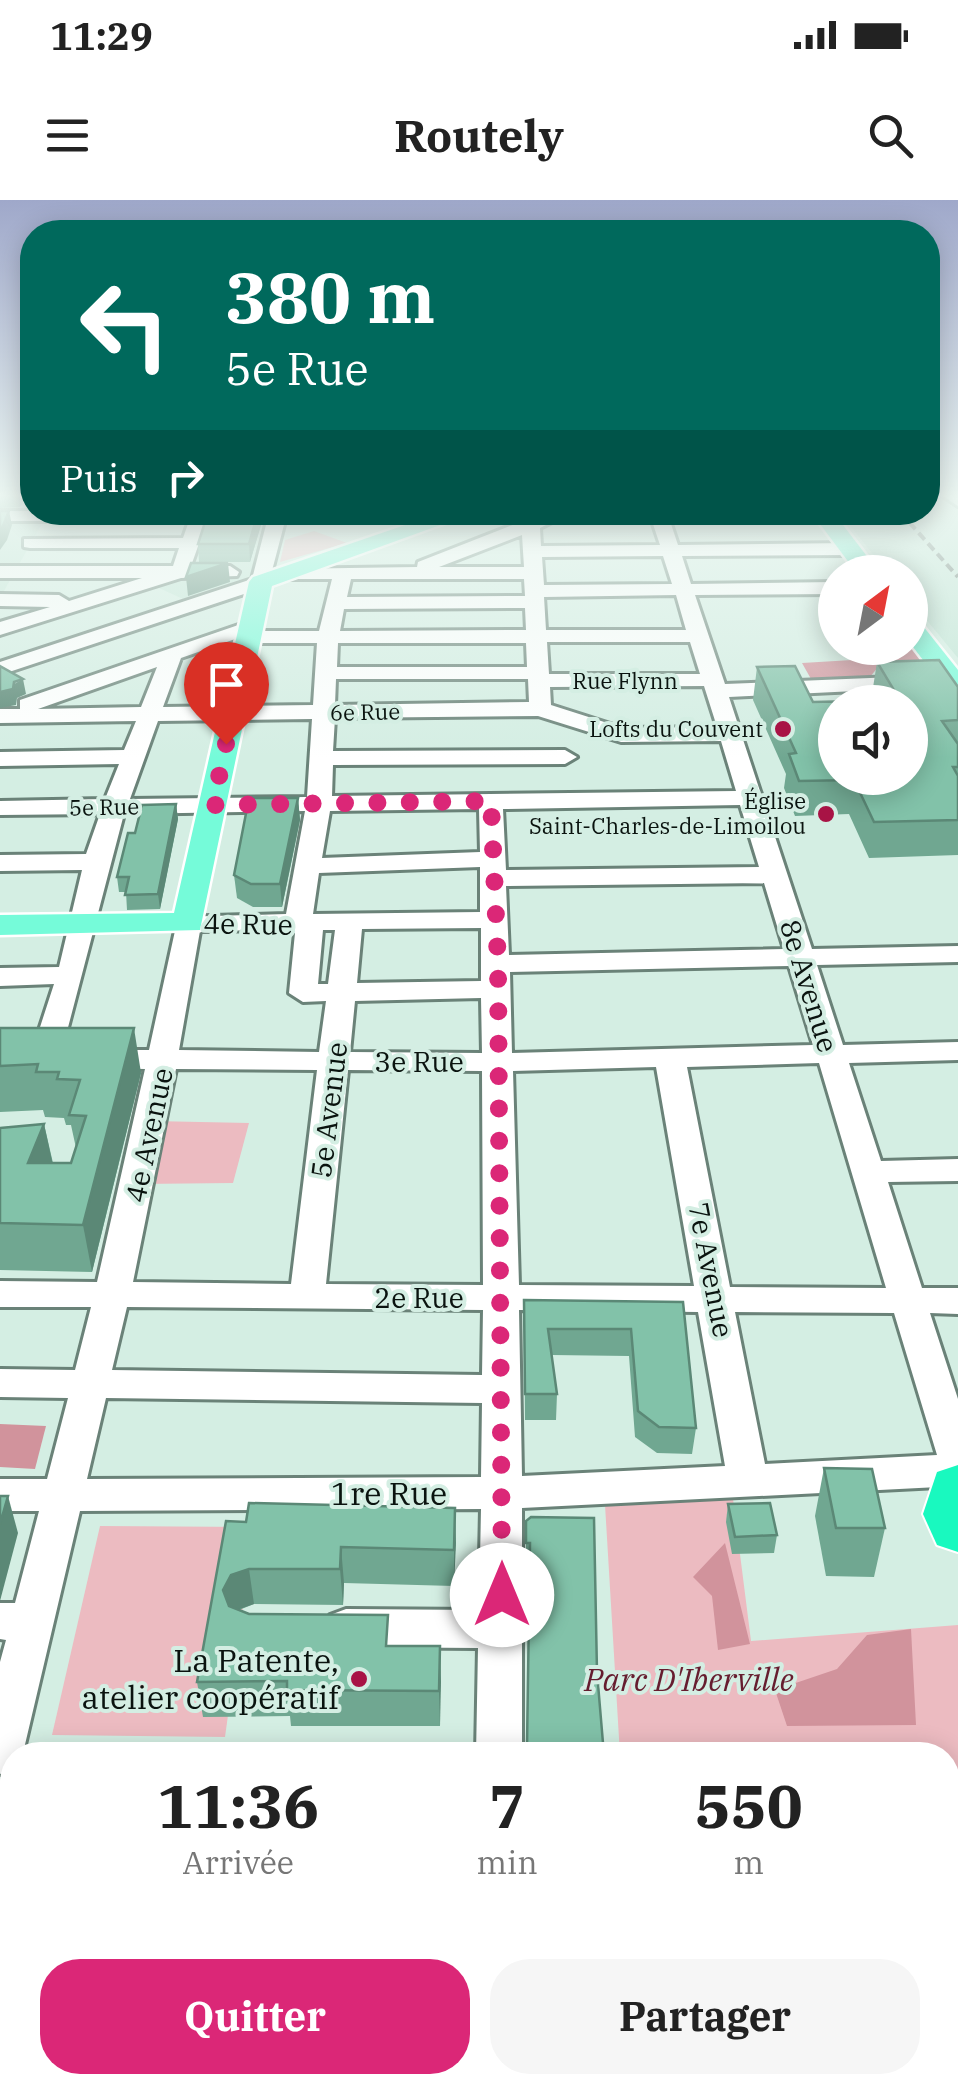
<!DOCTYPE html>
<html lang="fr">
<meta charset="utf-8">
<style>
body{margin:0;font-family:"IBM Plex Serif",serif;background:#f6f6f6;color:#222;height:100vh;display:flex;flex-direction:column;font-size:38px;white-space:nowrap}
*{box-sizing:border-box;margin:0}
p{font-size:32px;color:#767676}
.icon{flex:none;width:55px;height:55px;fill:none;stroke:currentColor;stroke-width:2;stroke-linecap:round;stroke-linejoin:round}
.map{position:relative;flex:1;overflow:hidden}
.panel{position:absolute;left:0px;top:1542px;width:960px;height:352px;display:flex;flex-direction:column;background:#fff;border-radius:40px 40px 0 0;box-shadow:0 5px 25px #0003}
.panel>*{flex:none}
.guide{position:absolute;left:20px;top:20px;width:920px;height:305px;border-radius:40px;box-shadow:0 5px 25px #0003;background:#00695c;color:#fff;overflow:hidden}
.needle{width:65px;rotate:32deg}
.controls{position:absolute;left:818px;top:355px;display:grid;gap:20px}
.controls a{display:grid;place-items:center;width:110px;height:110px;border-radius:50%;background:#fff;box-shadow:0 5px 25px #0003;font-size:50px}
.pin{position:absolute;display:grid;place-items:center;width:85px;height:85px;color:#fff;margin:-102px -42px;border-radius:50% 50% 50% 0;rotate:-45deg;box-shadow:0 0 10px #0007}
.pin .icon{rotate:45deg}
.me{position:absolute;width:110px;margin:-55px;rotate:0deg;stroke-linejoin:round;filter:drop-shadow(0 0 8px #0008)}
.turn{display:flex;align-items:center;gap:35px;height:210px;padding:0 40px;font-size:45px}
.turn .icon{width:130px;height:130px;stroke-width:2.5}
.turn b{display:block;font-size:70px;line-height:85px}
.then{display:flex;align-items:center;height:95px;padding:0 40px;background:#0003;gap:20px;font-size:38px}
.eta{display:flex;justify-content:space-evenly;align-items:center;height:170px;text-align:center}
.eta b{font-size:60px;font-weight:700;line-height:70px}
.action{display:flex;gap:20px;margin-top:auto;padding:20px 40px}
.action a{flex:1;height:115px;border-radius:40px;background:#db2777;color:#fff;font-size:40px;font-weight:700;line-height:115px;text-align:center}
.action a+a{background:#f6f6f6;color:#222}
.status{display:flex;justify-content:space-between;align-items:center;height:70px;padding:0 50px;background:#fff;direction:ltr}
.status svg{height:28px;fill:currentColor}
header{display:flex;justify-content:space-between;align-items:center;height:130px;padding:0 40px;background:#fff;font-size:45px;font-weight:700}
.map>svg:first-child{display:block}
</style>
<div class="status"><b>11:29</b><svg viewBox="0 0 49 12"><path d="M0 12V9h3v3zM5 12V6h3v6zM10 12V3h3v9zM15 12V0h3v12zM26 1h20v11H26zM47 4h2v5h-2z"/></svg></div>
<header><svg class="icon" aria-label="menu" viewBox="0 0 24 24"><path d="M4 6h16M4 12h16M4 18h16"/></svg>Routely<svg class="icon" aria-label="search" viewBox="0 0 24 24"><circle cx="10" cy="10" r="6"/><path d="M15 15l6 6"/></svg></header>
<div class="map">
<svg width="958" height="1893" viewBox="0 0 958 1893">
<rect width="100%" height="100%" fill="#d4eee3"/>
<g fill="#c2e5d6">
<polygon points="0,293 32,293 32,312 48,313 0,398"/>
<polygon points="928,293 958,293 958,458 910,400 910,372 887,372 840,313 928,312"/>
<polygon points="200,316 277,316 264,372 183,399 146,382 180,372"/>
</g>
<g fill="#ecbbc1">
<polygon points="314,331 347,343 280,362 285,340"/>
<polygon points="152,921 249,923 233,983 139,984"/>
<polygon points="731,1283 751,1441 958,1425 958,1893 604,1893 608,1882 948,1882 948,1555 620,1555 604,1288"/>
<polygon points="100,1326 254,1327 225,1537 52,1535"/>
</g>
<g fill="#d1939c">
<polygon points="910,435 930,468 894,472 883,461 861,488 815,486 802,463 869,459 865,450 846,448 910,448"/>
<polygon points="0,1224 46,1226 35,1269 0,1267"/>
<polygon points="725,1343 750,1444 718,1450 712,1396 693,1377"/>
<polygon points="911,1429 916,1525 787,1526 775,1490 837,1469 867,1435"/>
<polygon points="0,1839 12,1842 12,1882 86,1883 94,1892 103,1893 0,1893"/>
<polygon points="213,1883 349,1883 355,1893 212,1893"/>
</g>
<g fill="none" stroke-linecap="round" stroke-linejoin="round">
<g stroke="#6a8278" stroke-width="6">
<g id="minor">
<polygon points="939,293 958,293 958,306"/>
<polygon points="0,311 461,312 464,316 455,321 285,321 268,386 0,475 0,462 252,379 267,321 207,321 191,366 230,366 239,372 237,376 181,378 0,435 0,422 50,407 0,406 0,394 59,395 69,401 142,378 0,378 0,366 173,366 179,348 30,348 24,347 24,339 183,338 189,321 0,321"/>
<path d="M546,312H830L822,319L670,321L678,345L850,343L859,349L850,355L682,356L691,384L835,382V394L695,395L725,484L918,476L929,482L918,488L729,497L812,749L958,746V762L817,765L843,845L958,842V860L849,863L881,961L958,959V981L888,982L922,1088H958V1114L930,1113L958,1199V1286L522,1308V1555H476L478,1448L346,1447L330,1441L324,1428L330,1415L346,1409L479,1410L481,1309L80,1311L23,1553L12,1555V1570L0,1574V1462L6,1440L0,1439V1403H15L39,1311H0V1279H47L68,1198L0,1197V1169L75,1170L91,1107H0V1081L97,1082L145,869L94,868L79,859L94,850H149L178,717L286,714L305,611L124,614L60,858L45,867L34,864L30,858L54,784L0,786V768L59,767L82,670L0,671V655L86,654L100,614L0,615V601L105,599L119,564L0,566V552L124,550L136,521L0,523V509H20V500L250,421L257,423V431H319L332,379H289L282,377V369L417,367L418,362ZM652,321L660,345L541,346L540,328L552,322ZM522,335L524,367H439ZM663,356L672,384L544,385L542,357ZM351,379H524L525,396L347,397ZM676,395L686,430H546L544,397ZM525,408L526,430L340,431L344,409ZM238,438L247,443H317L313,505L163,507L181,458ZM547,442H690L700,474H549ZM338,443H526L527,467H337ZM157,467L141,507L38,509ZM336,479H528L529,502L335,505ZM704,486L717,527L623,528L551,505L550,487ZM538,516L621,542L721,541L736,591L332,596L333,565L565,564L577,557L565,550L333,551L335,518ZM312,519L307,597L130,599L158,521ZM740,605L759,667L506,670L503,609ZM479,609L480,652L322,658L330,611ZM480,667V712L313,714L319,673ZM764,683L784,749L509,755L506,686ZM481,728V781L357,783L362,729ZM287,730L295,733L289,793L303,802L326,801L319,852L179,850L200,731ZM323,730H335L328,784H318ZM789,766L813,845L512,853L510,772ZM481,798L482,853L350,852L355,801ZM819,863L886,1088L730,1087L687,867ZM656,867L694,1086L519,1085L513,871ZM176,869L317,870L291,1084L133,1082ZM348,870L482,871L483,1085L326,1084ZM127,1107L483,1110L482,1175L112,1170ZM519,1110L698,1112L725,1266L522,1276ZM735,1112L894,1113L937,1255L765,1264ZM106,1198L482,1203L481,1277L87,1279Z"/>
</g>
</g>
<g stroke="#fff" stroke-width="5">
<g id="major">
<polygon points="443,312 476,312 272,386 200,730 0,735 0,715 174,713 249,382 253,377"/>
<polygon points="811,312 833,312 879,372 856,372"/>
<polygon points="910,419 919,421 958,470 958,496 949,494 910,443"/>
</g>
</g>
<g stroke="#fff" stroke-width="4">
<polygon id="highway" points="958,1265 958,1352 937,1345 923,1314 937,1272"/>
</g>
<use href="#minor" fill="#fff" fill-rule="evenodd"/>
<use href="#major" fill="#75fbd9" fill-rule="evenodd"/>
<use href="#highway" fill="#19f9bf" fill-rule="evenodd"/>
<polyline stroke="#607069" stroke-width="4" stroke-dasharray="9 5" stroke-linecap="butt" points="900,312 958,377"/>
</g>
<g fill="#70a791">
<polygon points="0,293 29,293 20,307 0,308"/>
<polygon points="219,312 260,312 261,325 250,362 199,362 198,344 217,319"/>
<polygon points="877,462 958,487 958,655 869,658 849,614 795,616 784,588 786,574 753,500 757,467 813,502 876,501 872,494"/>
<polygon points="298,598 300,620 282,707 253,707 237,698 234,675"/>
<polygon points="176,604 178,619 160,709 127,710 126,692 119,692 117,677 135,633"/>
<polygon points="0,828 141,873 92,1072 0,1070 0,928 44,924 53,963 71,963 76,948 71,925 66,925 64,918 45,917 43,910 0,912"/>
<polygon points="524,1100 683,1102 696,1228 692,1254 657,1253 635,1237 629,1156 552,1155 557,1194 556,1220 525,1220"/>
<polygon points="824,1268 885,1328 874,1377 826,1376 815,1316"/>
<polygon points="728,1304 777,1335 774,1353 732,1354 726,1322"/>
<polygon points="455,1308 454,1386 344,1383 343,1405 254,1404 239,1410 249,1414 390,1446 440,1446 440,1526 291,1526 290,1516 203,1517 197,1482 246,1322"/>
<polygon points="526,1321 597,1472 604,1555 526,1555 530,1359 526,1359"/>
<polygon points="12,1586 12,1808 0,1807 0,1641"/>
<polygon points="372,1882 554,1882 545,1893 383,1893"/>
</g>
<g fill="#5b8876">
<polygon points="18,293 29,293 20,307 18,294"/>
<polygon points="9,311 12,325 7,340 0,350 0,333"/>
<polygon points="258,312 260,312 261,325 250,362 249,344"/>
<polygon points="228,363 230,382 188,396 186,377"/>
<polygon points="23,479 26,494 17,498 16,505 0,508 0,492"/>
<polygon points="298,598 300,620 282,707 280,684"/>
<polygon points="176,604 178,619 160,709 158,694"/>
<polygon points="134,828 141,873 92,1072 83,1025"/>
<polygon points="44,924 54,970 28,963"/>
<polygon points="8,1296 18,1333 0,1401 0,1324"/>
<polygon points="455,1308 456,1343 454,1386 454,1350"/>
<polygon points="341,1347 344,1383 343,1405 340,1369"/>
<polygon points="249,1369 254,1404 237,1410 229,1425 223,1390 231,1375"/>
<polygon points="440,1446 441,1482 440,1526 439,1491"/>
<polygon points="519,1882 554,1882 545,1893 496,1893"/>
</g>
<g fill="#82c2a9" stroke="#5b8876" stroke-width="2.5" fill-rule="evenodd">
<polygon points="0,311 9,311 0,333"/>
<polygon points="219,312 258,312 249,344 198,344 206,319 217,319"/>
<polygon points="191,363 228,363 186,377"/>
<path d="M939,460L958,487V520L942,521L958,544V567H953L958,576V620L874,622L854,580L799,581L789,554L796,553L757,467L795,466L813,502L900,500L877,462ZM835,502H910V578H835Z"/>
<polygon points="0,466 23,479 14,482 13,489 0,492"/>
<polygon points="249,598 298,598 280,684 251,684 234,675"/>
<polygon points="176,604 158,694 125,695 129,677 117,677 128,633 135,633 142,605"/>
<polygon points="0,828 134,828 83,1025 0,1023 0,928 44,924 28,963 71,963 86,916 69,915 80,880 57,879 59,872 36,872 38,864 0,866"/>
<polygon points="524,1100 683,1102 696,1228 659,1227 638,1211 631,1129 548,1129 557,1194 525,1194"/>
<polygon points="824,1268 872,1269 885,1328 836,1328"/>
<polygon points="0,1296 8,1296 0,1324"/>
<polygon points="249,1303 455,1308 454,1350 341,1347 340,1369 249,1369 231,1375 223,1390 229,1406 249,1414 388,1415 386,1446 440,1446 439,1491 287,1490 287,1481 197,1482 226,1321 246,1322"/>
<polygon points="770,1303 777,1335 735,1337 728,1304"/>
<polygon points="531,1317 594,1318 597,1472 604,1555 572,1555 572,1549 527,1547 530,1343 526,1343 526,1321"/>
<polygon points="12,1586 12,1768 0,1768 0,1641"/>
<polygon points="408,1882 519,1882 491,1893 432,1893"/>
</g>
<linearGradient id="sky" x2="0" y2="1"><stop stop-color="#9fa8ca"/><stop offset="0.53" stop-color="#ecf7f2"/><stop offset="1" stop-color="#ecf7f2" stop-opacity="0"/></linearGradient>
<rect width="958" height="558" fill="url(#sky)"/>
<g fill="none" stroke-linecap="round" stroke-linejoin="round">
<polyline stroke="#db2777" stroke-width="18" stroke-dasharray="0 32.4" points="226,544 213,605 491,601 498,764 502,1395"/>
</g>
<g fill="#a81345" stroke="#d4eee3" stroke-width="4">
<circle cx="783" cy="529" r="10"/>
<circle cx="826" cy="614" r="10"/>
<circle cx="359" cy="1479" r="10"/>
</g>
<g text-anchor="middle" stroke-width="8" stroke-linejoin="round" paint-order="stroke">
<g font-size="22" fill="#0a130f" stroke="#d4eee3">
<text x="625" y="489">Rue Flynn</text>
<text transform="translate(365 512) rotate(-1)" y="8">6e Rue</text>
<text transform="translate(104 607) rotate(-1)" y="8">5e Rue</text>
</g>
<g font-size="22" fill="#0a130f" stroke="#d4eee3" text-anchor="end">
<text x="763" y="537">Lofts du Couvent</text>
<text x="806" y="609">Église<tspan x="806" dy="25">Saint-Charles-de-Limoilou</tspan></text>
</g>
<g font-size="28" fill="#0a130f" stroke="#d4eee3">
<text transform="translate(248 724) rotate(1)" y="10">4e Rue</text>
<text transform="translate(809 786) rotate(73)" y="10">8e Avenue</text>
<text x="419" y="872">3e Rue</text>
<text transform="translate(329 910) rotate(-83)" y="10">5e Avenue</text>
<text transform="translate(149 935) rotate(-78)" y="10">4e Avenue</text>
<text transform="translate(711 1070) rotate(79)" y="10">7e Avenue</text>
<text x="419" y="1108">2e Rue</text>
</g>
<g font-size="32" fill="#0a130f" stroke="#d4eee3">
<text x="389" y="1305">1re Rue</text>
</g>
<g font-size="32" fill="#0a130f" stroke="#d4eee3" text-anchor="end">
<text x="339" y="1472">La Patente,<tspan x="339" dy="37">atelier coopératif</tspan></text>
</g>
<g font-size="32" font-style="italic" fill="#661d2f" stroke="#d4eee3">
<text x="689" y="1491">Parc D'Iberville</text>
</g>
</g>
</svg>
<div class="controls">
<a><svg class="needle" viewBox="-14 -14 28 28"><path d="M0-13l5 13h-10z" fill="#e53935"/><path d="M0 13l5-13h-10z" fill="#767676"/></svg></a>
<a><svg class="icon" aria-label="sound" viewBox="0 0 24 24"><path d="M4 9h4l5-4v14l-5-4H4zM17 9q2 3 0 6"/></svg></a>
</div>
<div class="pin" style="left:226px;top:544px;background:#d93025"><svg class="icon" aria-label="arrive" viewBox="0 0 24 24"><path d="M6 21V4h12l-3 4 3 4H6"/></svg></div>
<svg class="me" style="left:502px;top:1395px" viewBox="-20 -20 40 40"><circle r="19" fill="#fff"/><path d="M0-13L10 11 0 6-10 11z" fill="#db2777"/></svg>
<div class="guide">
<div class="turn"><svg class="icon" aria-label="left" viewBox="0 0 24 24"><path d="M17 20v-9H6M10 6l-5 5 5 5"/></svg><div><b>380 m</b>5e Rue</div></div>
<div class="then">Puis<svg class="icon" aria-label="right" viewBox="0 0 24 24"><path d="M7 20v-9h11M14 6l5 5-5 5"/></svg></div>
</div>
<section class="panel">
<div class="eta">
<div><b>11:36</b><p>Arrivée</p></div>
<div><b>7</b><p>min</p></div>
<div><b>550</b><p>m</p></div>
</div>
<div class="action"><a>Quitter</a><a>Partager</a></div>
</section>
</div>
